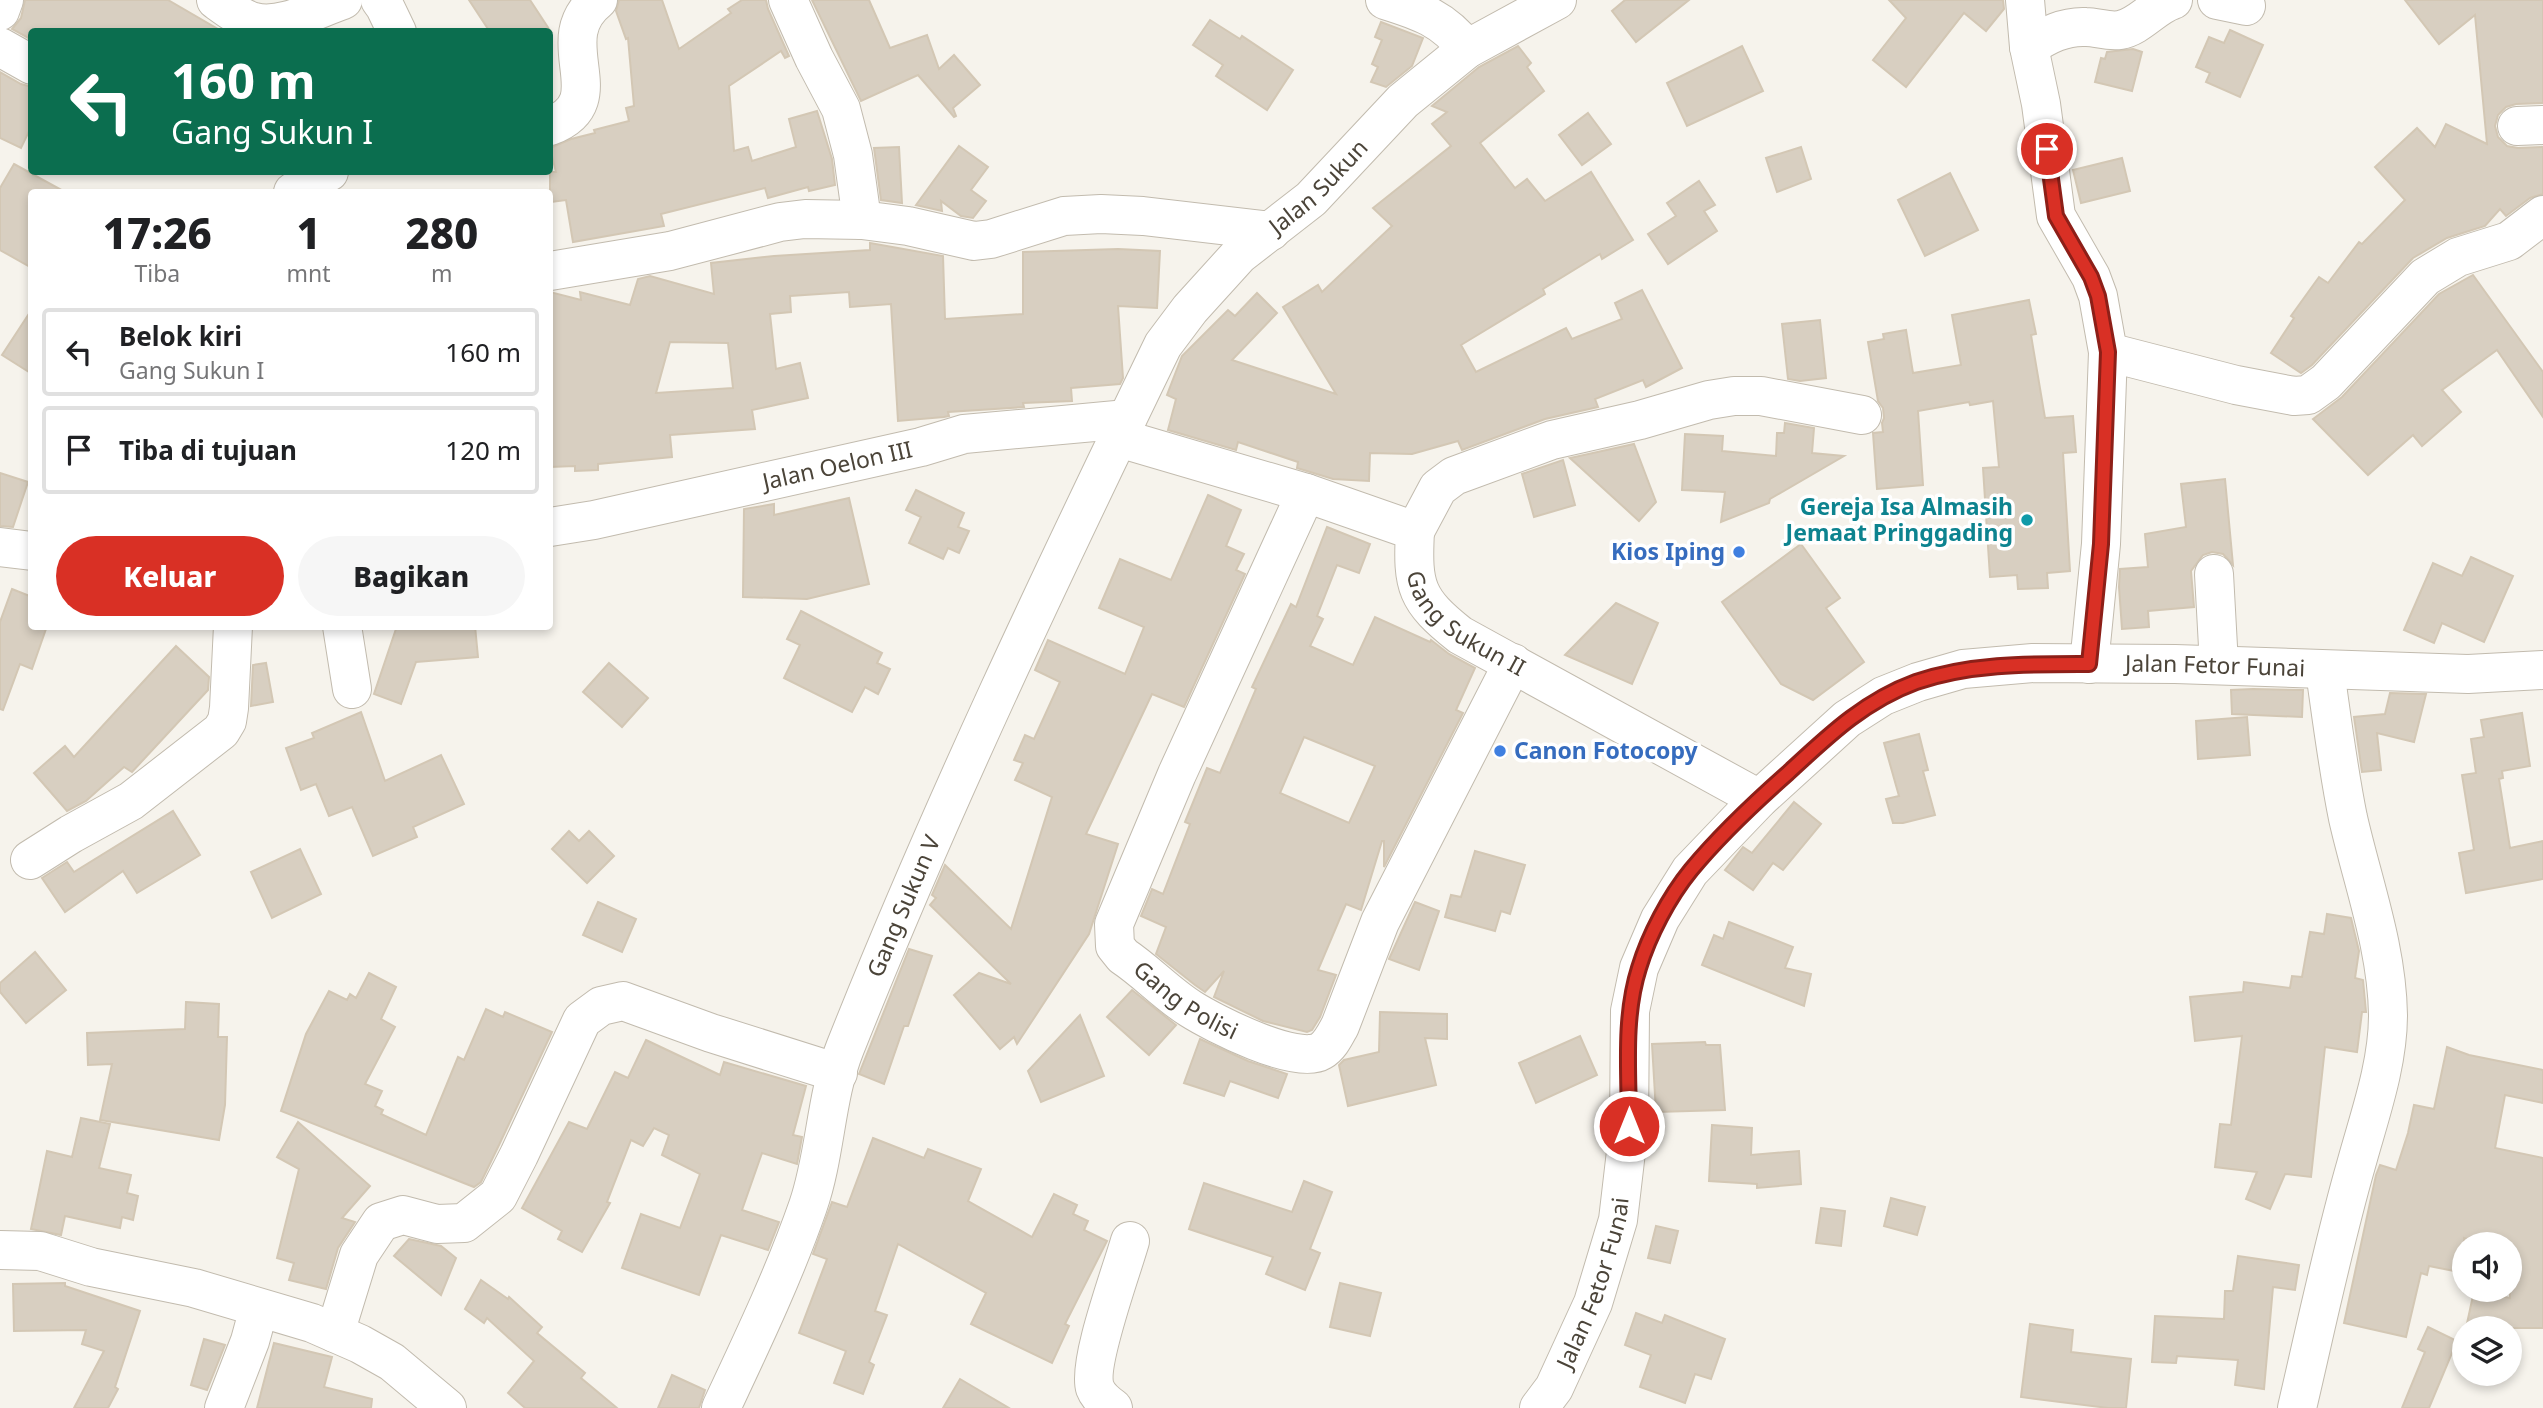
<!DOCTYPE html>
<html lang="id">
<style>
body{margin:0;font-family:"Noto Sans",sans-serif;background:#f6f6f6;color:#202124;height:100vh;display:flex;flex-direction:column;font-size:26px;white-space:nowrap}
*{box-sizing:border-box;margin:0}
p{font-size:23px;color:#757577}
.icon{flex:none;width:38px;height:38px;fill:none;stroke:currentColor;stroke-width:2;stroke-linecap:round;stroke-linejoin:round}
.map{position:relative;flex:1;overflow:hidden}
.details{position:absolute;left:28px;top:189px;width:525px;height:441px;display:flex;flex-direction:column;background:#fff;border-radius:7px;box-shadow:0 4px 10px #0003}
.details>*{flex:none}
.guide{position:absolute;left:28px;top:28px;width:525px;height:147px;border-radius:7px;box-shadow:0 4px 10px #0003;background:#0b6e4f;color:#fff;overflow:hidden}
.buttons{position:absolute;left:2452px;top:1232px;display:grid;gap:14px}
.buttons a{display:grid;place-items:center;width:70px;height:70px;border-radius:50%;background:#fff;box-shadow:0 4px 10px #0003;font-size:35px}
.pin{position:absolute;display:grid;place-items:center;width:60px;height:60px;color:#fff;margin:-30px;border:4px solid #fff;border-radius:50%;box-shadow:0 2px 7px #0007}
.me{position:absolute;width:77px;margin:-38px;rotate:0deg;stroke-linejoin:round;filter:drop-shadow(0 0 5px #0008)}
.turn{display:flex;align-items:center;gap:24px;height:147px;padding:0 28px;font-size:32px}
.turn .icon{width:91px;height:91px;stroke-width:2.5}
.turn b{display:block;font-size:49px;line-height:60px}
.eta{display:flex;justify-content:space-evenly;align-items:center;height:119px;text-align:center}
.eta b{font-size:42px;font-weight:800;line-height:49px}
.button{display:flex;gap:14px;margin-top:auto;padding:14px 28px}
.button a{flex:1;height:80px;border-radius:42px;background:#d93025;color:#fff;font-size:28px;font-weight:800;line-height:80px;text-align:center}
.button a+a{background:#f6f6f6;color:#202124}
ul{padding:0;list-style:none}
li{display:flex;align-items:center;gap:21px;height:88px;margin:0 14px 10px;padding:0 14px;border:4px solid #e0e0e0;border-radius:7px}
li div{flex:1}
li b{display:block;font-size:26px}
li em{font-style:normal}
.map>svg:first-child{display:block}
</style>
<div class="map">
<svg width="2543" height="1408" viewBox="0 0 2543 1408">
<rect width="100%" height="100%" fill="#f6f3ec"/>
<g fill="#d8cfc1" stroke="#d3c7b4" stroke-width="2" fill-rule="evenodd">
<polygon points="25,0 168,0 223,32 32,32 32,40 12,29 21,18"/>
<polygon points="469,0 530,0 551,32 490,32"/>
<polygon points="619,0 662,0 679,49 731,13 728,9 742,0 766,0 768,9 789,56 785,58 781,51 729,86 734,151 748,147 752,161 796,147 789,119 817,111 832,159 835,185 809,191 808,187 768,198 765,188 661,214 664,226 573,242 566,200 550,202 550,172 556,172 550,148 571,139 595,133 594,130 629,121 626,108 634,106 628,38 626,39 616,11"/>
<polygon points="812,0 869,0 890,48 927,35 939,69 954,55 980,85 953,108 956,116 954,117 918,75 861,101"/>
<polygon points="1625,0 1689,0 1636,42 1612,11"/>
<polygon points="1889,0 2003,0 2004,9 1986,31 1964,13 1906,87 1873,60 1906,18"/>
<polygon points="2405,0 2543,0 2543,103 2516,104 2506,107 2498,115 2495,126 2498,137 2507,146 2518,148 2543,147 2543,194 2530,198 2506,216 2500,209 2485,226 2447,238 2413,258 2312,365 2301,373 2271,353 2294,318 2291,316 2319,277 2328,283 2359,242 2362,244 2405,200 2375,167 2417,128 2435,147 2446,124 2487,144 2475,15 2439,44"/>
<polygon points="1210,20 1240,39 1242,36 1293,70 1267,110 1216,76 1223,65 1193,45"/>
<polygon points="1381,22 1423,38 1412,66 1386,87 1371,82 1378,67 1372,64 1382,40 1375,37"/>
<polygon points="2230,30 2263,45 2240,97 2206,82 2210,73 2196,67 2209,37 2224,43"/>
<polygon points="1518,46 1531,63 1527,67 1544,91 1480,143 1515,188 1527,179 1545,201 1591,172 1633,240 1602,259 1600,254 1543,289 1545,294 1461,345 1476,372 1566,328 1572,339 1622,319 1615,303 1642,290 1682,368 1646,387 1643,380 1595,399 1598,407 1545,419 1462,450 1458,441 1412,454 1370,453 1369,481 1333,479 1297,468 1298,462 1238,442 1236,450 1168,430 1176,399 1167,395 1182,356 1228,310 1235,316 1257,293 1277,313 1232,360 1336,394 1283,307 1318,285 1322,292 1392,226 1373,208 1451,146 1432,124 1447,112 1432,106 1479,67"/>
<polygon points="1742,46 1763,91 1687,126 1667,83"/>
<polygon points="2133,49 2142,52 2132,91 2095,82 2101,58 2105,59 2107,52"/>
<polygon points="0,72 21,84 32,87 32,125 21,148 0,138"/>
<polygon points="1588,113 1611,144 1582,165 1559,135"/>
<polygon points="959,146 988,167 971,190 986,201 973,218 961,216 941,201 942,211 916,205"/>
<polygon points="899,147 902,203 881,200 874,148"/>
<polygon points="1801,147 1811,179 1777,192 1766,158"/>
<polygon points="2122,158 2130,191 2081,203 2073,170"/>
<polygon points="14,164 65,192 32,192 32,268 0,250 0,188"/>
<polygon points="1950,173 1978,230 1925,256 1898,200"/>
<polygon points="1699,181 1715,205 1704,211 1717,231 1668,264 1648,234 1676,216 1667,203"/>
<path d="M870,243L943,256L945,319L1023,314V252L1118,249L1160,251L1157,308L1118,306L1123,378L1120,384L1071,388L1072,401L1023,403L1024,407L948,412L949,416L944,417L898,421L891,304L850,307L849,292L790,296L791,312L770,314L776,369L800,363L808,398L752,410L755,429L670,435L672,457L598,464V470L575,471V466L550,467V292L581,300L580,292L630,305L638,279L650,276L714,294L711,263L774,256L870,250ZM670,342L728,343L733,388L656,393Z"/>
<polygon points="2473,275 2543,372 2543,417 2497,350 2442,390 2461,412 2422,446 2413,435 2368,475 2313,419 2342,397 2439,294"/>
<polygon points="2029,300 2036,334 2031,335 2045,418 2073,416 2076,452 2063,453 2070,571 2047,573 2048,588 2018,589 2017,575 1990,577 1983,468 1999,467 1993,401 1970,405 1969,402 1918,411 1923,485 1877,489 1873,433 1883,432 1882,423 1884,418 1883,408 1878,401 1868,342 1884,339 1883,334 1906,330 1913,373 1961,365 1952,315"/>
<polygon points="32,309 32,374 2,355"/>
<polygon points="1820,320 1826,378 1800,381 1788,379 1782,324"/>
<polygon points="1785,423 1814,428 1812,453 1844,456 1770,499 1769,503 1721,522 1725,492 1682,490 1685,434 1723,436 1722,451 1776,456 1777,433 1784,433"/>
<polygon points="1634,444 1656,502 1639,521 1570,458"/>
<polygon points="1563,460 1575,505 1534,517 1522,474"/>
<polygon points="0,473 28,482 13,527 0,526"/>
<polygon points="2225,479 2233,565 2223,554 2212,552 2203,555 2191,571 2194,607 2148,611 2149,627 2122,629 2119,587 2120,569 2148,567 2145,534 2186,527 2181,484"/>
<polygon points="916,490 964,513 958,527 969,531 959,553 948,548 943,559 909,543 921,517 906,510"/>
<polygon points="1208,495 1241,510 1226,546 1244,554 1236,570 1245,574 1184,707 1152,694 1086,834 1118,844 1089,934 1017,1044 1014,1037 1000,1049 954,995 979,973 1011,984 930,905 936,898 932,895 945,865 1011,929 1052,797 1015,780 1023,763 1014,760 1025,735 1034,739 1060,682 1035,670 1048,640 1125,674 1144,627 1099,608 1120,559 1171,580"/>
<polygon points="849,498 869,584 807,599 743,597 744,509 774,504 774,515"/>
<path d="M1327,527L1370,544L1359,573L1337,565L1317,616L1323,619L1310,646L1353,665L1375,617L1430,642L1431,640L1449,654L1475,668L1456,710L1463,713L1384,867V841H1382L1361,910L1346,904L1318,970L1336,975L1320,1017L1312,1030L1307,1032L1263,1021L1214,997L1224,971L1205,992L1195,985L1156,954L1166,927L1141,916L1152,889L1163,894L1190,824L1185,822L1207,768L1220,773L1256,689L1252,687L1291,604L1296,607ZM1304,737L1375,766L1349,823L1280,793Z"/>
<polygon points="1801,544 1840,598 1826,608 1864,662 1813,700 1781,684 1722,602"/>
<polygon points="2471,557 2513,576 2484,642 2442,623 2434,643 2404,630 2433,563 2462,576"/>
<polygon points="12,589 32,597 32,626 47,626 32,669 20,664 3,710 0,709 0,622"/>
<polygon points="1616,603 1658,623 1632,684 1565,655"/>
<polygon points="801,611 882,653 877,663 890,669 878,694 865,687 852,712 784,678 800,645 787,639"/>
<polygon points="397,626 475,626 478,657 416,662 401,704 374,694"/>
<polygon points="176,646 209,677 208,690 132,772 124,767 86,801 67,811 34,773 65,746 74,757"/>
<polygon points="266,663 273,702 251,706 253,665"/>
<polygon points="609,663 648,698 622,727 583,692"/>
<polygon points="2253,689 2303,690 2302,717 2232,714 2231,690"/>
<polygon points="2390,693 2426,694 2414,742 2377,733 2381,770 2362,772 2354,717 2385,714"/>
<polygon points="361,712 385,781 441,755 464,804 413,827 417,837 373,856 352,807 329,816 316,784 301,790 286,748 314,738 312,733"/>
<polygon points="2522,713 2530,766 2502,771 2503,778 2499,779 2510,848 2543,841 2543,879 2466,893 2459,853 2474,850 2462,775 2476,773 2471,739 2484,737 2481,720"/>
<polygon points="2247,717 2250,755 2198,759 2196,721"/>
<polygon points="1919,734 1928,770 1923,771 1935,815 1903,823 1893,823 1886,799 1899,796 1884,743"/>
<polygon points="1794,802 1821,824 1783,870 1773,863 1753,890 1725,870 1743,847 1752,853"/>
<polygon points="173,811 200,855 137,893 123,871 65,912 42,878 67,862 74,872"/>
<polygon points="569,831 579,841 589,831 614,856 587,883 552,849"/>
<polygon points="300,849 321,894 272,918 251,872"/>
<polygon points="1475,851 1525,865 1510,914 1501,911 1495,931 1445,917 1451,895 1461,897"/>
<polygon points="598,902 636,919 622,952 583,935"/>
<polygon points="1415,902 1439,911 1419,970 1389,959"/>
<polygon points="2327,914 2351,918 2359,951 2355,978 2363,980 2366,1012 2362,1012 2357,1052 2325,1047 2311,1177 2285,1174 2270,1209 2246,1199 2257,1172 2215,1167 2220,1124 2231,1125 2242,1036 2195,1041 2190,997 2243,992 2244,982 2290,988 2292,976 2302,977 2310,932 2324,934"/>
<polygon points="1729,922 1793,947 1785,968 1811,974 1804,1006 1702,965 1714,935 1723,939"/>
<polygon points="909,949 932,956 908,1026 904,1026 884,1084 859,1074"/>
<polygon points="35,952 66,990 26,1023 0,992 0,983"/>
<polygon points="369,973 396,987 381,1019 395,1027 365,1084 382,1091 375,1106 383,1110 381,1114 426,1135 458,1057 464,1060 486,1009 503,1017 505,1012 552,1032 499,1145 481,1182 474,1187 281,1111 306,1034 329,991 347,1000 350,994 356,998"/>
<polygon points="1132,990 1176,1025 1149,1055 1107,1017"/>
<polygon points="186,1002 219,1004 218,1037 227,1037 225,1105 219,1140 100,1120 112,1064 88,1065 87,1033 185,1029"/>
<polygon points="1380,1012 1447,1014 1447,1039 1425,1038 1436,1085 1348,1106 1339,1065 1344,1060 1379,1052"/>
<polygon points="1080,1015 1104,1076 1041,1102 1028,1071"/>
<polygon points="1580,1036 1597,1075 1536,1103 1519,1063"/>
<polygon points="1200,1039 1248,1061 1287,1074 1278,1098 1230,1081 1224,1096 1184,1083"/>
<polygon points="646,1040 720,1075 724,1062 806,1086 793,1135 802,1137 797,1164 762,1153 742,1210 779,1222 768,1250 721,1235 699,1295 622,1268 641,1214 680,1228 700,1174 662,1155 669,1135 654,1128 643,1146 631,1140 607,1202 610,1203 582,1252 558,1239 562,1231 522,1208 569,1122 587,1129 615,1072 628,1078"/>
<polygon points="1705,1042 1706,1045 1720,1045 1725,1110 1656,1112 1652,1044"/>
<polygon points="2447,1047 2469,1055 2543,1070 2543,1103 2505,1095 2495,1148 2543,1158 2543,1328 2466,1328 2474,1291 2510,1298 2510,1244 2487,1244 2464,1238 2464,1273 2429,1266 2427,1275 2421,1273 2406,1337 2344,1323 2376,1175 2380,1165 2396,1170 2408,1133 2414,1105 2434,1109"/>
<polygon points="81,1118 110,1124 99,1168 131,1175 127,1193 138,1196 133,1220 122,1217 120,1228 65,1216 61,1235 31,1229 47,1151 72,1157"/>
<polygon points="298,1122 370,1186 342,1218 355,1222 338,1248 326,1289 289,1280 294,1263 277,1258 299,1169 277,1157"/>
<polygon points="1712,1125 1752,1128 1751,1155 1799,1151 1801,1184 1757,1188 1757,1184 1709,1181"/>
<polygon points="873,1138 924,1158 928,1149 981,1169 968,1201 1032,1237 1054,1194 1077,1205 1073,1214 1088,1221 1084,1230 1107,1241 1065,1324 1069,1326 1052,1363 971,1324 986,1293 898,1244 875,1311 887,1315 869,1362 874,1365 863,1394 834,1383 846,1351 799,1333 827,1259 813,1254 832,1202 847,1207"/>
<polygon points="1304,1181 1332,1192 1310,1249 1320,1253 1305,1290 1266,1274 1273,1257 1189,1229 1204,1183 1292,1212"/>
<polygon points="1891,1198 1925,1207 1917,1235 1884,1226"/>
<polygon points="1821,1208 1845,1211 1841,1246 1816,1243"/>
<polygon points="1656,1226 1678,1231 1670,1263 1648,1258"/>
<polygon points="409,1239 441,1246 456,1258 441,1295 394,1256"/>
<polygon points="2238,1256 2299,1265 2295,1290 2273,1287 2264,1389 2235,1385 2238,1360 2177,1356 2176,1363 2152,1362 2155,1316 2224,1319 2225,1291 2233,1291"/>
<polygon points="481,1280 508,1299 509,1297 542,1327 537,1333 585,1373 581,1378 617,1408 525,1408 508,1393 534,1361 487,1318 484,1323 465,1309"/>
<polygon points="65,1283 65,1286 140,1311 115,1387 118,1389 108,1408 74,1408 104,1351 82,1344 86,1330 14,1331 13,1284"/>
<polygon points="1340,1283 1381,1293 1370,1336 1330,1327"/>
<polygon points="1636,1313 1662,1323 1665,1315 1725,1339 1711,1379 1695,1374 1685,1403 1640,1387 1651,1355 1625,1345"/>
<polygon points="2030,1324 2073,1330 2071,1352 2131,1359 2126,1408 2108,1408 2021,1397"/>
<polygon points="2428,1327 2457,1341 2429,1408 2402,1408 2425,1352 2418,1349"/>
<polygon points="204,1339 225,1345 207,1390 191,1385"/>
<polygon points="274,1343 332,1357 324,1387 372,1399 371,1408 257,1408"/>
<polygon points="672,1375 705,1390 699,1408 658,1408"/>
<polygon points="960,1379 1009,1408 943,1408"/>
</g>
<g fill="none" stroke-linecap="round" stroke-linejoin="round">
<g stroke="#c2bbae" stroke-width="40">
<g id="minor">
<path d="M216,0C227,8 240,18 254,22C282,29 316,9 343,0"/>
<polyline points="380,0 385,7 397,32"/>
<polyline points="788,0 814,58 841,109 853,155 862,220"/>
<path d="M1385,0C1420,11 1443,18 1467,49"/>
<polyline points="2025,0 2029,47 2041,104 2056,216 2091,277 2098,296 2108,352 2101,544 2089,664"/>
<polyline points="2217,0 2246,6"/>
<polyline points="0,11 4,0"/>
<polyline points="0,47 32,65"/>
<path d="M2029,47C2047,35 2064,26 2086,27C2097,27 2108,32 2120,30C2139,27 2154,6 2173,0"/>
<path d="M550,126C617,101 546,41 598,0"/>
<polyline points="2517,126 2543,125"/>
<polyline points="293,192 309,181 329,172"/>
<polyline points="550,271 670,251 780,222 805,219 862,220 908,226 974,241 991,239 1064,216 1101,214 1143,216 1271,231"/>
<polyline points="2108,352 2236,385 2294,396 2308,395 2326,382 2425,277 2458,257 2509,241 2543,215"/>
<path id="s1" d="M1119,438L1306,493L1415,531C1412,587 1416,600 1460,635L1759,799"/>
<path id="s2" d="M1306,493L1177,774L1114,924L1115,946L1123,956C1147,972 1167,994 1191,1009C1213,1023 1297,1066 1321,1051C1330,1046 1335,1035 1340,1026L1380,922L1513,663"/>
<path id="s3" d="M550,527L594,520L921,447L964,434L1127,419"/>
<polyline points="1415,531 1438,488 1454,476 1552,440 1640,420 1709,400 1734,396 1761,396 1862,415"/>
<polyline points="0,547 32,551"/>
<polyline points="2214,574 2219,665"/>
<polyline points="342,626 352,689"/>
<polyline points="30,860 71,834 131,801 221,731 227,721 229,708 233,626"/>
<polyline points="0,1250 40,1251 91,1267 194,1288 312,1323 360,1344 392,1362 447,1408"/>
<polyline points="335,1333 359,1255 381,1222 403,1215 437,1224 464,1223 498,1196 519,1155 582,1020 601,1006 623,1001 711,1033 838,1073"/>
<polyline points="224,1408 250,1341 259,1308"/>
<path id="s4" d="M721,1408C752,1342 784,1275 808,1206C826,1154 825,1098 845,1048C940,809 1051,576 1163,345L1190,309L1239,255L1311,199L1403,101L1467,49L1557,0"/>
<path d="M1113,1408C1106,1403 1098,1396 1095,1388C1087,1363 1122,1270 1130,1241"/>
<path id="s5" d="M1539,1408L1554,1388L1593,1303L1618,1220L1629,1126L1630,1011L1639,968L1660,919L1690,871L1759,799L1847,719L1883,696L1918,682L1963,669L2033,663L2175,664L2468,674L2543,670"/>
<path d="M2297,1408C2316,1327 2333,1245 2356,1165C2369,1117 2388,1066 2388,1015C2387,947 2363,884 2348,818C2338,769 2332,720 2325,671"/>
</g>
</g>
<use href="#minor" stroke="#fff" stroke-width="38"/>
</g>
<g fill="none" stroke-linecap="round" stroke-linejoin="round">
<g stroke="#8d1f18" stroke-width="18">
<path id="route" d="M1629,1126C1629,1074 1623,1018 1639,968C1649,935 1669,897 1691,870C1720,835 1754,803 1788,773C1828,736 1864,701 1916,682C1971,663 2031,664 2089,664L2101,544L2108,352L2098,296L2091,277L2056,216L2047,149"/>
</g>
<use href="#route" stroke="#d93025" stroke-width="12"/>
</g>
<circle fill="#0f9aa8" stroke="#fff" stroke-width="2.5" cx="2027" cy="520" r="7"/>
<g fill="#3f7fe0" stroke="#fff" stroke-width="2.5">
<circle cx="1739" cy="552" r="7"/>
<circle cx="1500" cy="751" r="7"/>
</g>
<g text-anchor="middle" stroke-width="7" stroke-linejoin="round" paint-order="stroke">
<g font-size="23" fill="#4b4439" stroke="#fff">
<text dy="8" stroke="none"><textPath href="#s4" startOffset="1377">Jalan Sukun</textPath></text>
<text dy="8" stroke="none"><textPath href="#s3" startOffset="294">Jalan Oelon III</textPath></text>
<text dy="8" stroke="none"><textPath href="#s1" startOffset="427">Gang Sukun II</textPath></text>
<text dy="8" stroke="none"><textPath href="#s5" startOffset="1167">Jalan Fetor Funai</textPath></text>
<text dy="8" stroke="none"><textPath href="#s4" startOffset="536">Gang Sukun V</textPath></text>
<text dy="8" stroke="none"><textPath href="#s2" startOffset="584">Gang Polisi</textPath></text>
<text dy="8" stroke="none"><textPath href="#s5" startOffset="138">Jalan Fetor Funai</textPath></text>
</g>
<g font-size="23" font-weight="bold" fill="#0d838f" stroke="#fff" text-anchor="end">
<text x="2013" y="515">Gereja Isa Almasih<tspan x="2013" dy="26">Jemaat Pringgading</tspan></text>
</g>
<g font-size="23" font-weight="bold" fill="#366cbe" stroke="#fff" text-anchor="end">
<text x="1725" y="560">Kios Iping</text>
<text x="1514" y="759" text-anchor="start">Canon Fotocopy</text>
</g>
</g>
</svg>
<div class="buttons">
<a><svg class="icon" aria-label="sound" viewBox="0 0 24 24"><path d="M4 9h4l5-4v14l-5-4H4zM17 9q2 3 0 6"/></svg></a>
<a><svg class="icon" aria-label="layers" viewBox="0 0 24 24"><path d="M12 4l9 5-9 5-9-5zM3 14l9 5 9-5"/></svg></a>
</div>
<div class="pin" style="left:2047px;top:149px;background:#d93025"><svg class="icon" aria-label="arrive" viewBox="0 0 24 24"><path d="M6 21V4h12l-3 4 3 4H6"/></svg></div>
<svg class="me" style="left:1629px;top:1126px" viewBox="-20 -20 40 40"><circle r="17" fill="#d93025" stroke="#fff" stroke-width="3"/><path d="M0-11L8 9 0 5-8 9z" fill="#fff"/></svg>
<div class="guide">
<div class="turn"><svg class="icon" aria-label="left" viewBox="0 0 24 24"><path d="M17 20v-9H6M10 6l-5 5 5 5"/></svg><div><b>160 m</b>Gang Sukun I</div></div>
</div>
<section class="details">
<div class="eta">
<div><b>17:26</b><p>Tiba</p></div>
<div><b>1</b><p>mnt</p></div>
<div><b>280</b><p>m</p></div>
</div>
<ul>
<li><svg class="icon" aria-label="left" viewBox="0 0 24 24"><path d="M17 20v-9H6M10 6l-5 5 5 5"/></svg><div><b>Belok kiri</b><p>Gang Sukun I</p></div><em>160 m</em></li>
<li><svg class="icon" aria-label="arrive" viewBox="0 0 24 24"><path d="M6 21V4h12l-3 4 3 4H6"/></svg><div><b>Tiba di tujuan</b></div><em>120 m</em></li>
</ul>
<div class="button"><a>Keluar</a><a>Bagikan</a></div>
</section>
</div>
